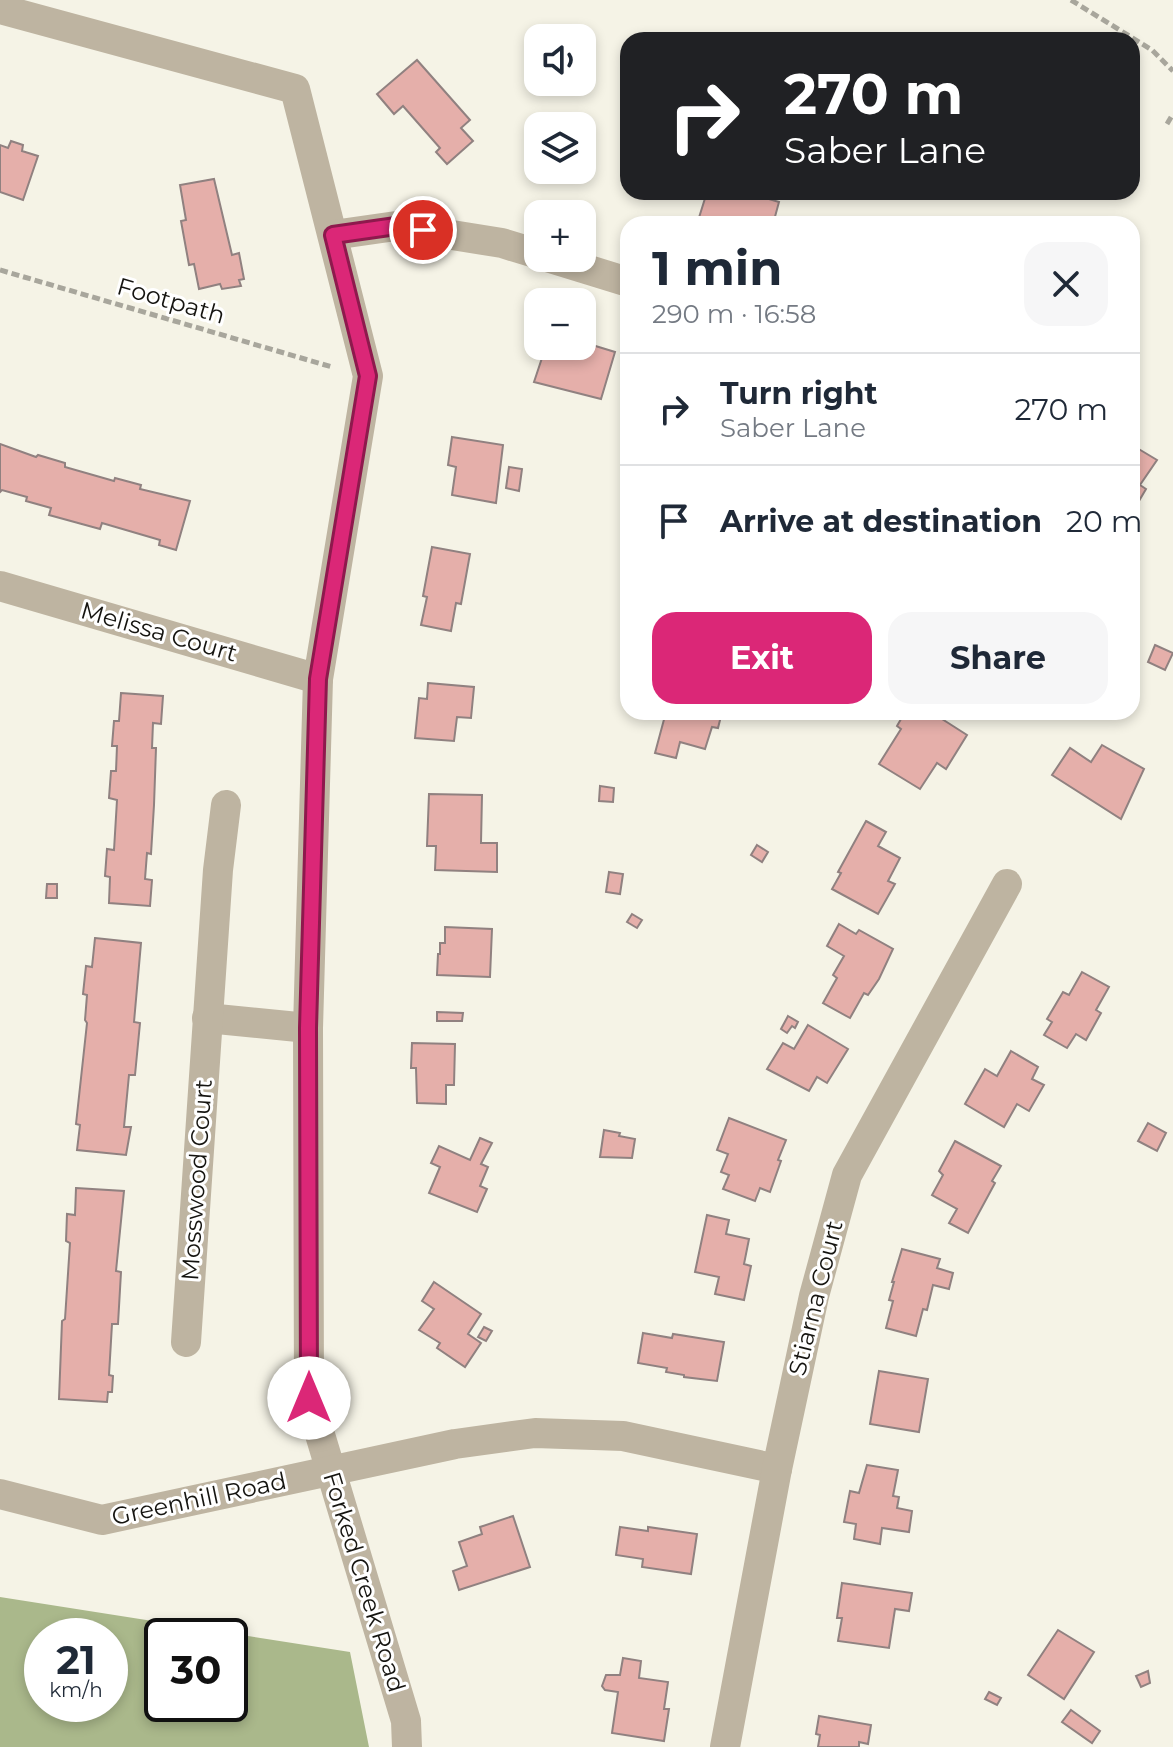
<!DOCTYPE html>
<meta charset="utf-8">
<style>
body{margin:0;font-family:Montserrat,sans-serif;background:#f6f6f7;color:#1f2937;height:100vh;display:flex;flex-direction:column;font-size:30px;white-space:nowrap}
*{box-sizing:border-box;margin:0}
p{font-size:26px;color:#747a83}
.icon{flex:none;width:44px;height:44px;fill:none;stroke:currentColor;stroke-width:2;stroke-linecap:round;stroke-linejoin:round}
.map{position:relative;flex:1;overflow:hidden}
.sheet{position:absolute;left:620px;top:216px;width:520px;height:504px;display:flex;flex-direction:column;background:#fff;border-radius:24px;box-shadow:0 4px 12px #0003}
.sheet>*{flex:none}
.top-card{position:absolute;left:620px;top:32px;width:520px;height:168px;border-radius:24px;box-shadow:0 4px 12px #0003;background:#202124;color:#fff;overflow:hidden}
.controls{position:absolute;left:524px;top:24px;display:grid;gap:16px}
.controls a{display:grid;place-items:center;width:72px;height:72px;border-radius:16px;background:#fff;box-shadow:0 4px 12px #0003;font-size:40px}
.speed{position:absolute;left:24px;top:1618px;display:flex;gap:16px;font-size:40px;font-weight:700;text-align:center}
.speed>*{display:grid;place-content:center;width:104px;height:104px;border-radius:50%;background:#fff;box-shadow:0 4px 12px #0003;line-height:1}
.speed small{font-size:20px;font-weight:400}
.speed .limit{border:4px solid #111;border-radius:12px;background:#fff;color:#111}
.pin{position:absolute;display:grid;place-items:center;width:68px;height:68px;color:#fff;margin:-34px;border:4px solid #fff;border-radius:50%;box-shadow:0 2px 8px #0007}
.me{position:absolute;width:88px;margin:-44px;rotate:0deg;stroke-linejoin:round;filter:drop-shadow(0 0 6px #0008)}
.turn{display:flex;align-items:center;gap:28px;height:168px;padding:0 32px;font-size:36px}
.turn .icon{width:104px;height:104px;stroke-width:2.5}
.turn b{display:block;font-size:56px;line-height:68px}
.round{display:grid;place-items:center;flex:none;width:84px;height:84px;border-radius:24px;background:#f6f6f7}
.overview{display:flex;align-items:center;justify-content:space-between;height:136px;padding:0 32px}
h1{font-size:48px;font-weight:700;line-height:60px}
.action{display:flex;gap:16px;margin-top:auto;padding:16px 32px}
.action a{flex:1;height:92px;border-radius:24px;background:#db2777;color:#fff;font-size:32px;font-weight:700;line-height:92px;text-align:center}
.action a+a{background:#f6f6f7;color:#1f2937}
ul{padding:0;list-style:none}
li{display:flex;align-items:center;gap:24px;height:112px;padding:0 32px;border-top:2px solid #e0e1e3}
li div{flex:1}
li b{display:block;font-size:30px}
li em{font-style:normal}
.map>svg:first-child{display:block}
</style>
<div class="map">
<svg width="1173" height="1747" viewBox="0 0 1173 1747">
<rect width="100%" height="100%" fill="#f5f3e6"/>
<path fill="#aab88b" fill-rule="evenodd" d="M0,1597L350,1652L369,1747H0ZM110,1636V1704H42V1636ZM230,1636V1704H162V1636Z"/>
<g fill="#e5afaa" stroke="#908180" stroke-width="2">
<polygon points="417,60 470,120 461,128 473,141 447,164 436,152 440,148 403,106 394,114 377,94"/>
<polygon points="11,141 23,145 22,151 38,156 23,200 0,192 0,145 8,148"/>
<polygon points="214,179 232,255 239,253 244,279 239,280 241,286 222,289 220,284 199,289 194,264 189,265 181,221 186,220 180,185"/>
<polygon points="707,192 745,192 779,202 773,224 697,224"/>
<polygon points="589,344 615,352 601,399 534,382 546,346 564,346 586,353"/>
<polygon points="452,437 503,445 496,503 452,495 456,467 448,465"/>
<polygon points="0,444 36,457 38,455 65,463 65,467 114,481 115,478 141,485 140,489 190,501 176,550 159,545 160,540 102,523 100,529 49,515 51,508 26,501 27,497 2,490 0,492"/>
<polygon points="1132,445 1157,460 1140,485 1146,489 1136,506 1132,503"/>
<polygon points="509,467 522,469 519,491 506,488"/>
<polygon points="432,547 470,554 461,604 456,603 451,631 421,625 427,597 423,596"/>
<polygon points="1155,645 1173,653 1165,670 1148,662"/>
<polygon points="428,683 474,687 471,718 457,717 454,741 415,738 419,698 427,699"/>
<polygon points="121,693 163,696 161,724 153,723 152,748 156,748 154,805 151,854 147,853 145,879 152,880 150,906 109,903 110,877 105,876 107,849 114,850 117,800 109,798 111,771 116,771 117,746 112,746 114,721 119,721"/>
<polygon points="666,712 722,712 718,728 712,727 705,749 680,742 676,758 655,753"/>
<polygon points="905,712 931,712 967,735 946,769 937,763 920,789 879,764 901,729 897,726"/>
<polygon points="1102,745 1144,769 1121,819 1052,775 1070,748 1091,762"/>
<polygon points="600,786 614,788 613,802 599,801"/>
<polygon points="429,794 482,795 481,843 497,843 497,872 435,870 436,846 427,846"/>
<polygon points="866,821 886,832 878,846 900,858 888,881 895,884 878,914 832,889 841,873 838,872"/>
<polygon points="757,845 768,852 762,862 751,855"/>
<polygon points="609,872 623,874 620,894 606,892"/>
<polygon points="47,884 57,884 57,898 46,898"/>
<polygon points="632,914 642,920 637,928 627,922"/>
<polygon points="839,924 856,934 859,930 893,949 879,979 868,995 864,993 850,1018 823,1003 837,978 833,975 844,956 827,946"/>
<polygon points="445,927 492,929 490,977 437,975 438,954 440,954 440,943 445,943"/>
<polygon points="95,938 141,943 134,1022 140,1023 135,1075 129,1075 124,1127 131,1127 126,1155 77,1150 80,1125 76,1124 87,1023 85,1020 87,995 83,994 86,966 92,967"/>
<polygon points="1082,972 1109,987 1096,1010 1101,1013 1086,1040 1076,1034 1067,1048 1044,1035 1052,1022 1047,1019 1063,992 1069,995"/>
<polygon points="437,1012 463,1013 462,1021 437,1021"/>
<polygon points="788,1016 798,1022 795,1028 792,1026 787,1033 781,1029"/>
<polygon points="808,1025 848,1049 827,1083 817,1077 809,1091 767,1069 783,1043 794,1049"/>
<polygon points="412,1043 455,1044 454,1085 446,1085 446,1104 417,1103 416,1068 411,1068"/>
<polygon points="1011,1051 1038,1067 1032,1079 1044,1085 1029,1111 1017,1104 1004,1127 965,1104 985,1069 997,1076"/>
<polygon points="729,1118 786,1140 778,1160 781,1161 770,1192 760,1188 755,1201 723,1189 729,1175 721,1172 728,1154 717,1150"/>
<polygon points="1148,1123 1166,1133 1157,1151 1138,1141"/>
<polygon points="604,1130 620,1133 619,1136 635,1139 632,1158 600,1157"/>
<polygon points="480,1138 492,1143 481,1164 488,1167 480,1186 487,1189 477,1212 429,1193 440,1167 431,1163 439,1146 470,1160"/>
<polygon points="955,1141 1001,1166 992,1181 995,1183 968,1233 949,1223 957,1209 932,1195 943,1175 939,1171"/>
<polygon points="76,1188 124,1191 116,1271 121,1272 118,1324 112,1324 109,1375 113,1376 112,1392 108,1392 107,1402 59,1399 62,1321 65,1319 70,1243 66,1241 67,1214 75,1215"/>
<polygon points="707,1215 729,1220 726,1234 749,1239 744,1264 751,1266 744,1300 715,1294 719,1277 695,1272"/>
<polygon points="902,1249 940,1259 937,1268 953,1273 949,1289 933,1285 927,1310 923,1309 916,1336 886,1328 893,1301 889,1300 894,1282 892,1282"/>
<polygon points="434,1282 481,1314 468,1334 481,1343 465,1367 437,1348 440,1343 419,1330 434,1309 422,1301"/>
<polygon points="484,1327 492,1331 486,1341 478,1337"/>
<polygon points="643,1333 672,1338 673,1334 724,1342 717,1381 684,1377 684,1375 666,1372 667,1368 638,1363"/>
<polygon points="879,1371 928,1379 919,1432 870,1424"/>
<polygon points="867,1465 898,1470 893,1496 899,1497 897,1508 912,1511 909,1532 882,1528 880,1544 854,1539 856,1524 844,1522 850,1491 859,1493"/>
<polygon points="513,1516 530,1567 459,1590 453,1571 467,1566 459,1542 482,1534 480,1527"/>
<polygon points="620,1527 648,1531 648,1527 697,1534 691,1574 642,1567 643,1559 616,1555"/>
<polygon points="842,1583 912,1593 909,1611 895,1609 889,1648 838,1641 842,1618 837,1618"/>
<polygon points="1058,1630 1094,1652 1064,1699 1028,1675"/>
<polygon points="623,1658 641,1661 639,1678 668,1682 664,1709 669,1709 664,1741 612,1733 618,1692 605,1690 602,1686 606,1675 620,1675"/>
<polygon points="1148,1671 1150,1683 1141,1687 1136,1676"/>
<polygon points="989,1692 1001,1698 997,1705 985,1699"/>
<polygon points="1071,1710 1100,1731 1092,1743 1062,1722"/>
<polygon points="819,1716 871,1725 868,1744 859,1742 859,1747 818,1747 820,1735 816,1734"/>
</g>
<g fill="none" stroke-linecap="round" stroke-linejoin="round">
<g stroke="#a8a69c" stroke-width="5" stroke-dasharray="8 4" stroke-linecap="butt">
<polyline points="1071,0 1152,50 1173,71"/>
<polyline points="1167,124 1173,114"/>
<polyline points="0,270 332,367"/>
</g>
<g stroke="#beb4a1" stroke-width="30">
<polyline points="0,9 295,89 368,376 318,679 308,1028 309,1398 406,1721 407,1747"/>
<polyline points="333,235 396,226 502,243 538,254"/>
<polyline points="550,258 628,282"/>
<polyline points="0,586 318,679"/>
<polyline points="207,1018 308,1028"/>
<polyline points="186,1342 218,870 226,805"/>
<polyline points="0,1494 102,1520 455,1444 535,1433 623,1436 777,1469"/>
<polyline points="725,1747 777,1469 814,1296 847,1175 1007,884"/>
</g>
</g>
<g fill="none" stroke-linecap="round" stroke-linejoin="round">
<g stroke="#8e194d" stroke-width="20">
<polyline id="route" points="309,1398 308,1028 318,679 368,376 333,235 396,226 423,230"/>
</g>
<use href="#route" stroke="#db2777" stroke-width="14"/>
</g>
<g text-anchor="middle" stroke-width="6" stroke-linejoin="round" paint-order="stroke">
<g font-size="24" fill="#151410" stroke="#fff">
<text transform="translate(171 301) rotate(16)" y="8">Footpath</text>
<text transform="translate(159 632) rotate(16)" y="8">Melissa Court</text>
<text transform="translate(197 1180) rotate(-86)" y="8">Mosswood Court</text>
<text transform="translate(816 1298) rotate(-76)" y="8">Stiarna Court</text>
<text transform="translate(199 1499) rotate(-12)" y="8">Greenhill Road</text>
<text transform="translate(364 1582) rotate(73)" y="8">Forked Creek Road</text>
</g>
</g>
</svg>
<div class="controls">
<a><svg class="icon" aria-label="sound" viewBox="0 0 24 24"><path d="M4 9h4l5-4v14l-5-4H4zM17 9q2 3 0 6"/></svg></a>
<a><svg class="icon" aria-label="layers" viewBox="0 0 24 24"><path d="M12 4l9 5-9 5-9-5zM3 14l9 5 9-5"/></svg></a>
<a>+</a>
<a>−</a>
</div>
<div class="speed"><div>21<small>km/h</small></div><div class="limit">30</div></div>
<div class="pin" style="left:423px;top:230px;background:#d93025"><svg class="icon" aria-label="arrive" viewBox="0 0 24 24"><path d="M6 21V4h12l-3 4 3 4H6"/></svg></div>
<svg class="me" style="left:309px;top:1398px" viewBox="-20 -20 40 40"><circle r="19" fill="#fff"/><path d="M0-13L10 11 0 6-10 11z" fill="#db2777"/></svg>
<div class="top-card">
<div class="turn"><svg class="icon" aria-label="right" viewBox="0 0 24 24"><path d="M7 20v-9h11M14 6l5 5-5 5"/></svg><div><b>270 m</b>Saber Lane</div></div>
</div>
<section class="sheet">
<div class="overview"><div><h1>1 min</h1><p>290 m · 16:58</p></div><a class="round"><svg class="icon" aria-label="close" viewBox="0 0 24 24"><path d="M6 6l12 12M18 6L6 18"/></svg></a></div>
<ul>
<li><svg class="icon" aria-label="right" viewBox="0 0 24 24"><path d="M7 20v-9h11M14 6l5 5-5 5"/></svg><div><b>Turn right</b><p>Saber Lane</p></div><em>270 m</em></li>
<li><svg class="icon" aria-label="arrive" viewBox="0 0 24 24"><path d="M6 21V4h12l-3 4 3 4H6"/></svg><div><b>Arrive at destination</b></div><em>20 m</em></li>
</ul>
<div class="action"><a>Exit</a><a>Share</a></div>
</section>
</div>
